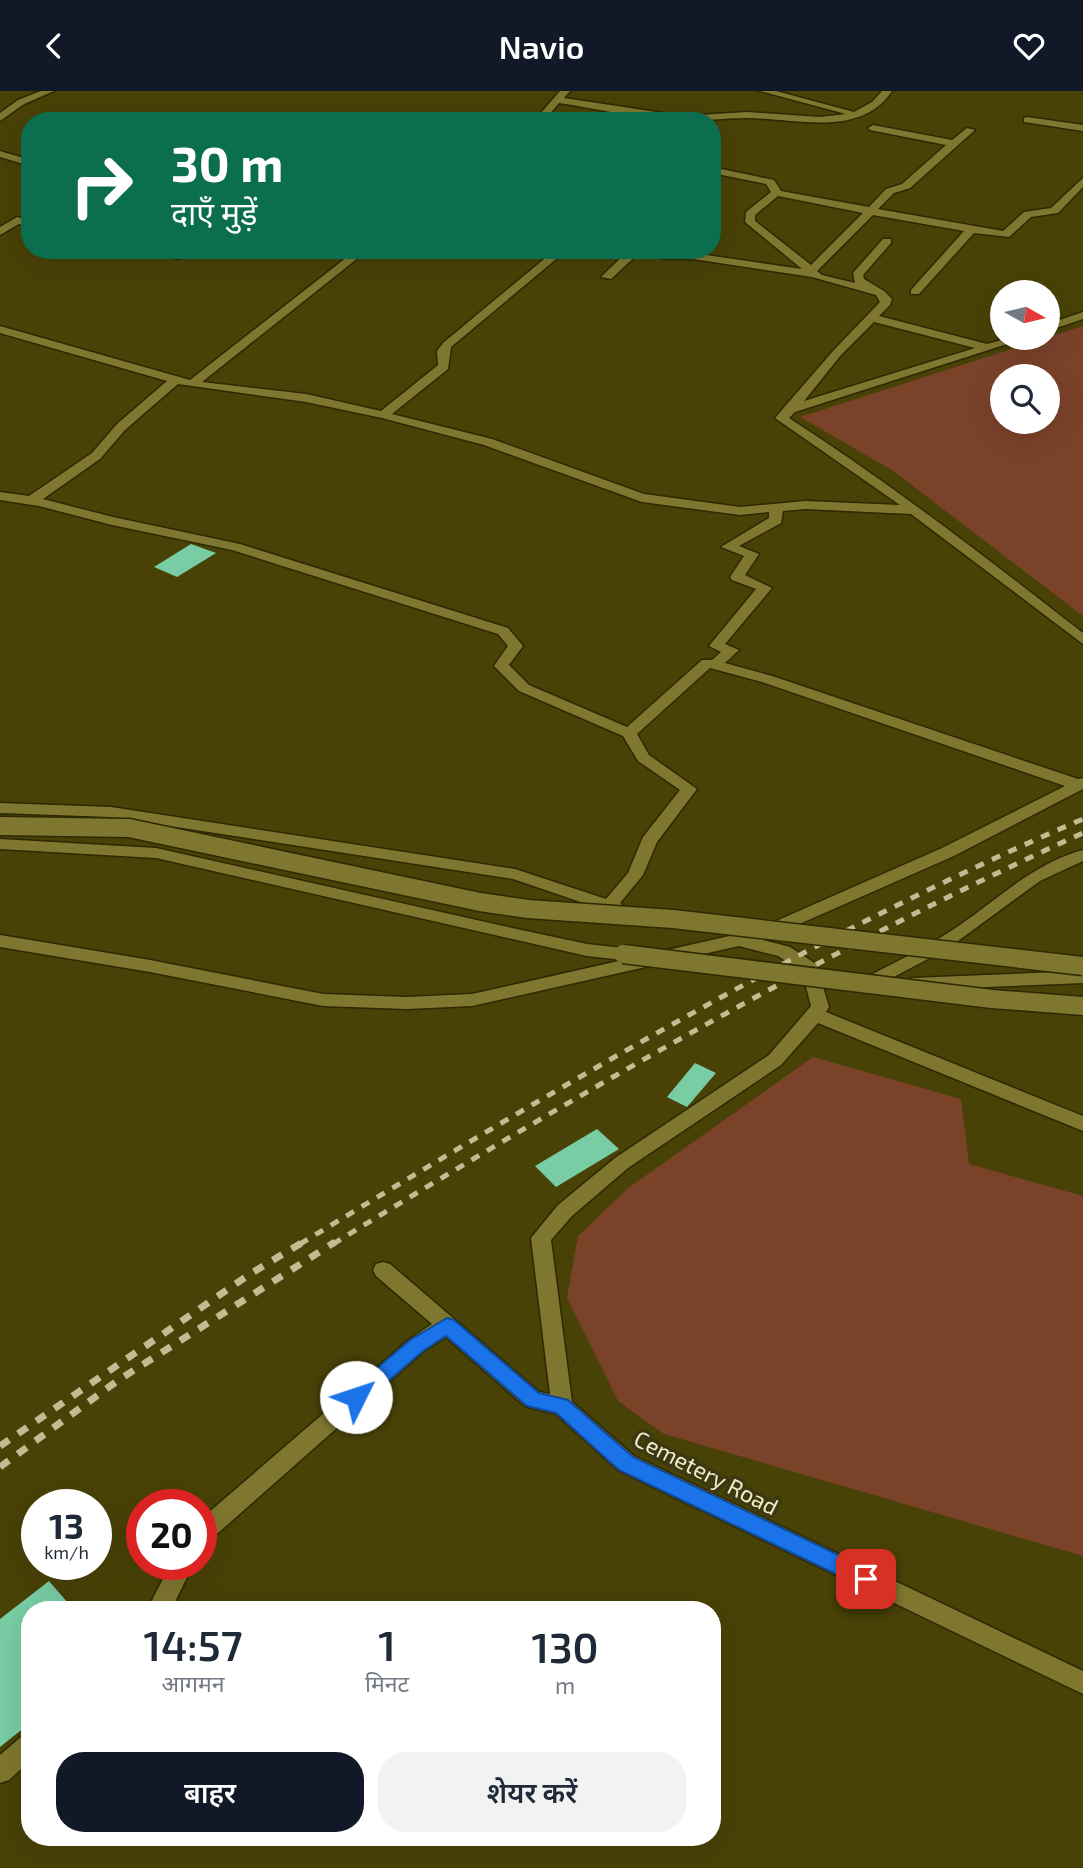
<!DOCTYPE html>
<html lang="hi">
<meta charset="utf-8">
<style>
body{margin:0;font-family:"Exo 2","Noto Sans Devanagari",sans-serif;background:#f2f2f3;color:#1f2937;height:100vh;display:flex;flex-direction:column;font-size:26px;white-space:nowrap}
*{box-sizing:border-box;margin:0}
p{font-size:23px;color:#747a83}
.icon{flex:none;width:38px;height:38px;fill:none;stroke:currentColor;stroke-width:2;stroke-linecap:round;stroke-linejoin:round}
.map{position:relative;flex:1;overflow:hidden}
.panel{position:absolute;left:21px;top:1510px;width:700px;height:245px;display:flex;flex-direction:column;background:#fff;border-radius:28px;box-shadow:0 7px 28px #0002}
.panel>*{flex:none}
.hud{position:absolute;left:21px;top:21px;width:700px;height:147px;border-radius:28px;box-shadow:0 7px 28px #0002;background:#0b6e4f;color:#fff;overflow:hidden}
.needle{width:46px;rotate:98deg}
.tools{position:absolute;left:990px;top:189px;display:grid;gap:14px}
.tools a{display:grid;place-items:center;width:70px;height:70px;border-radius:50%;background:#fff;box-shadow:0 7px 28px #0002;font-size:35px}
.speed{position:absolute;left:21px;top:1398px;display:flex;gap:14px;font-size:35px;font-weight:700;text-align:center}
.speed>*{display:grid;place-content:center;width:91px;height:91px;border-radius:50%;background:#fff;box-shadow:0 7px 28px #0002;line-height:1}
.speed small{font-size:18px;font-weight:400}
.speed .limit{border:10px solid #d22;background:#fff;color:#111}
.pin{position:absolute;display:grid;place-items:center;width:60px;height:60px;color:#fff;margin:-30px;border-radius:14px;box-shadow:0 4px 10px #0006}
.me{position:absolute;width:77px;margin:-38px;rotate:49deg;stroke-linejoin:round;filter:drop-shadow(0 0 5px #0008)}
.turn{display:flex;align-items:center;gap:24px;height:147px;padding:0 35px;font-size:32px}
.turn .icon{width:91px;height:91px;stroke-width:2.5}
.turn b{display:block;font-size:49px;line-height:60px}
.eta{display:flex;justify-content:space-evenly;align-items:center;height:119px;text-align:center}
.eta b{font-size:42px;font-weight:600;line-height:49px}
.button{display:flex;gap:14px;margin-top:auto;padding:14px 35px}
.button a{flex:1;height:80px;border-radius:28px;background:#111827;color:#fff;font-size:28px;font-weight:600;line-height:80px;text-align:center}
.button a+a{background:#f2f2f3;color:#1f2937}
header{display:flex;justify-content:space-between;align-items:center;height:91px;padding:0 35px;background:#111827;color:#fff;font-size:32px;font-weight:600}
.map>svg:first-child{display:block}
</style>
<header><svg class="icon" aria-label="back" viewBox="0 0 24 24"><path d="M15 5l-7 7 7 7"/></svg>Navio<svg class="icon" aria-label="heart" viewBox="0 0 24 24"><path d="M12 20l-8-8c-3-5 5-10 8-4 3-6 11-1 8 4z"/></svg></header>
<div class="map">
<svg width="1083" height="1777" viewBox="0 0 1083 1777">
<rect width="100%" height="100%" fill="#494207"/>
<g fill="#7b422a" fill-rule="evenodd">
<path d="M1083,235V525L892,379L800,326ZM1003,285H1048V331H1003Z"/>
<polygon points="813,966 961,1008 969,1073 1083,1105 1083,1465 664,1343 618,1310 567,1207 578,1145 627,1098"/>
</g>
<g fill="#79cda5">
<polygon points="191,453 216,462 177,486 154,476"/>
<polygon points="695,972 716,982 687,1016 667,1006"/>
<polygon points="597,1038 619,1058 556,1096 535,1075"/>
<polygon points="49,1490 74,1519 30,1519 30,1632 0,1656 0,1528"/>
</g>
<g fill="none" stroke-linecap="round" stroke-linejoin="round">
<g stroke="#2d2902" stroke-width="3">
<g id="minor">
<polygon points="41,0 54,0 24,13 0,30 0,22 18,9"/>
<path d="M560,0H570L564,7L683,25L747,21L820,26L846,23L760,0H776L854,21L872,11L882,0H892C860,48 794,27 746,27C723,27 700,31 676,30C637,27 598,18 559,12L544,30H534Z"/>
<polygon points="360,24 395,30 357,29 355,27"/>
<polygon points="1027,26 1083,34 1083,40 1024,31 1024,27"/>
<path d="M873,34L952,49L967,37L975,39L910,97L894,102L878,118L1003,140L1024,121L1051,117L1083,87V96L1058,122L1031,126L1009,146L974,142L919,203H911V199L964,140L873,124L817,180L822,184L855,192L853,182L883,148H891V152L863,184L864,188L884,200L892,208L890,214L879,225L987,253L1009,247H1026L795,321L789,327C891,393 987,467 1083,542V553L911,423L805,418L783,420L781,432L739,455L759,463L745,484L772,497L725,553L739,559L725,572L772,585L1078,688L1083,687V698L954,765L763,849L790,856L816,873L829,916L826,921L1083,1025V1040L818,932L781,974L628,1077L572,1125L551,1149L572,1311L634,1365L1083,1580V1603L618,1379L556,1323L525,1315L446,1246L424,1260L209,1450L201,1453V1428L410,1248L432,1233L376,1185L373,1179L376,1173L383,1171L390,1173L539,1301L550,1303L531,1147L558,1114L615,1067L769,964L811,915L802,880L778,865L739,855L472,915L407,918L323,915L150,881L0,856V844L150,869L323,903L407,906L472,903L756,839L942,757L1065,695L762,591L710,577L637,643L649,664L697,698L657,751L643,784L620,812L627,818L619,824L513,788L111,726L0,722V712L111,716L515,778L606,808L628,782L643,746L680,699L638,670L623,645L519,600L494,575L508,555L498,543L232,459L112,434L39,415L0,409V401L29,405L92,362L117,333L167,290L0,242V235L190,289L356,159H368L202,291L306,303L381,320L438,274L437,260L443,252L555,159H567L451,256L448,278L392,323L492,348L644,403L740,416L805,410L900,414L775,327L833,260L880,211L876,204L812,186L693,168H666L639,162L611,188L601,186L629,159L693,162L802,178L745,131L746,121L771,101L766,93L712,82V76L774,89L781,100L869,116L886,98L902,93L946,54L870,39L868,37ZM778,105L863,122L811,174L755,130V124ZM874,231L975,257L804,310L841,264ZM178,293L306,311L382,327L484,354L642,411L740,424L769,421V427L721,456L744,465L730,486L732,489L756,498L709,555L721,561L712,569H702L627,636L529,594L509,574L523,555L508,537L240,453L113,426L43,408L100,368L125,339Z"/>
<polygon points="0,60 30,69 30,75 0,66"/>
<polygon points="17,126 30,129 30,135 19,133 0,144 0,136"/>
<polygon points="146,159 167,159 183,165 178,168"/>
<polygon points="1083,221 1083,228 1048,240 1048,233"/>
<polygon points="0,748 156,757 512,837 587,853 623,857 632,863 623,869 587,865 156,767 0,758"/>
<path d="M1083,759V770L1040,790L947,858L869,899H857L854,895L857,891C892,873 928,856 960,834C1000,806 1035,772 1083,759Z"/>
<polygon points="1083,880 1083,892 912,899 903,893 912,887"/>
<polygon points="170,1474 193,1474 171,1519 147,1519"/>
<polygon points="30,1642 30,1670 9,1689 0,1692 0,1664 21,1646"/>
</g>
</g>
<use href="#minor" fill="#7f772f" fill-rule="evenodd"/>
<g stroke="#c1bc92" stroke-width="5" stroke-dasharray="9 9" stroke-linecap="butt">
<path d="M300,1153C554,999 810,845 1083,728"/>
<path d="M333,1153C576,1004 823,860 1083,742"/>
</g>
<g stroke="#c1bc92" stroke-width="7" stroke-dasharray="11 11" stroke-linecap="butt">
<polyline points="0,1355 250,1183 303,1151"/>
<polyline points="0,1376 117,1290 335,1151"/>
</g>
<g stroke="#2d2902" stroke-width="21" stroke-linecap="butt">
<g id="minor-bridge">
<polyline points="0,735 129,737 480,811 528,818 673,828 1083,875"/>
<polyline points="623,863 992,908 1083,915"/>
</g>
</g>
<use href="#minor-bridge" stroke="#7f772f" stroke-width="18"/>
</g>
<polygon fill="#1a73e8" stroke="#114b97" stroke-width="2" points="447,1227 454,1229 539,1302 568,1309 633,1366 874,1481 877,1488 874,1494 866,1497 859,1494 619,1379 556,1322 527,1315 446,1245 423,1260 363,1312 356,1315 349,1312 346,1306 349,1301 410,1249"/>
<g text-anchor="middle" stroke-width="7" stroke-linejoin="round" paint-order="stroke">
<g font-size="23" fill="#f1edca" stroke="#3c3812">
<text transform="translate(706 1382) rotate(27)" y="8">Cemetery Road</text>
</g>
</g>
</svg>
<div class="tools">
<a><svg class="needle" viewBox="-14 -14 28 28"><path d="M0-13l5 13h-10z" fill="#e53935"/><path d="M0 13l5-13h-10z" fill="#747a83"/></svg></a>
<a><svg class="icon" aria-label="search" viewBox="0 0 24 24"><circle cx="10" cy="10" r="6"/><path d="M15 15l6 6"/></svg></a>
</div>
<div class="speed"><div>13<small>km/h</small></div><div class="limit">20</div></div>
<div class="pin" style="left:866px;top:1488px;background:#d93025"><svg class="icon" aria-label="arrive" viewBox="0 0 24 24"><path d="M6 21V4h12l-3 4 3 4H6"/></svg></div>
<svg class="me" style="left:356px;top:1306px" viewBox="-20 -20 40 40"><circle r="19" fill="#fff"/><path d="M0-13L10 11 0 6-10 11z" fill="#1a73e8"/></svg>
<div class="hud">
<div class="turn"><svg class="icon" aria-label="right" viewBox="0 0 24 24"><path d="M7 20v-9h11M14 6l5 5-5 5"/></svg><div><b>30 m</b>दाएँ मुड़ें</div></div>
</div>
<section class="panel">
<div class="eta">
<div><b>14:57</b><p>आगमन</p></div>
<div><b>1</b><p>मिनट</p></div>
<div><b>130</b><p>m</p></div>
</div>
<div class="button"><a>बाहर</a><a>शेयर करें</a></div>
</section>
</div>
